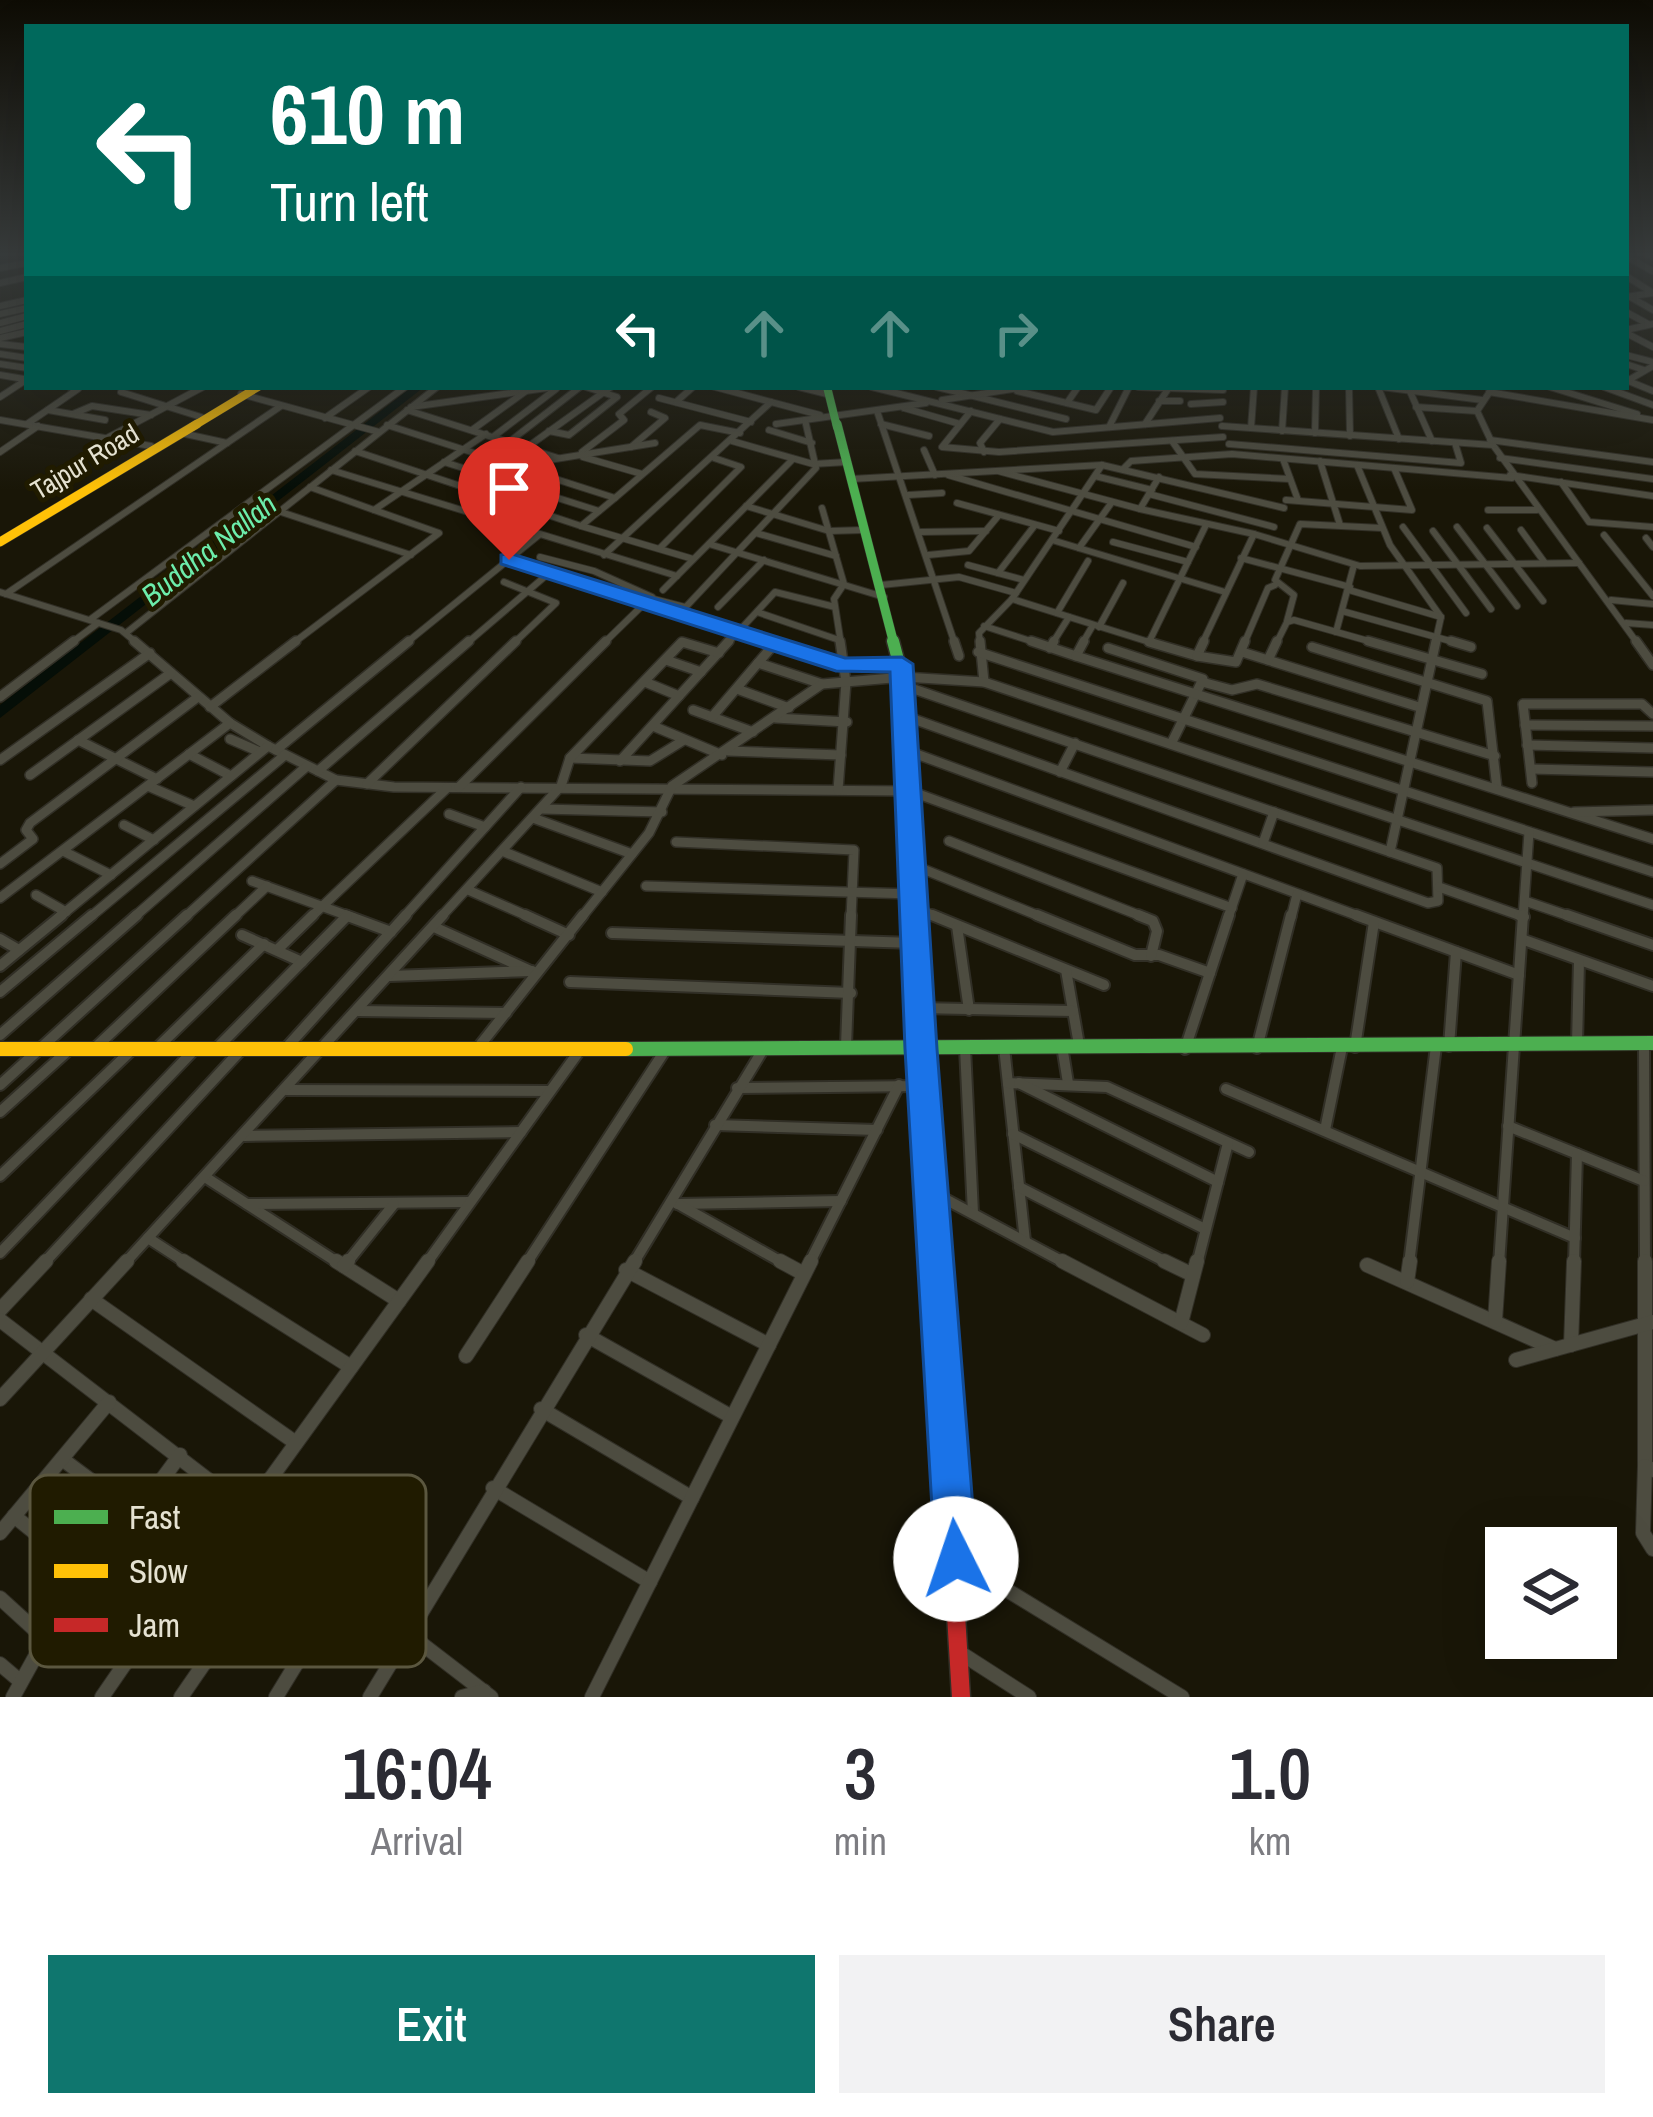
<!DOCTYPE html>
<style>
body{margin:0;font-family:"Archivo Narrow",sans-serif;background:#f2f2f3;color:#2b2b33;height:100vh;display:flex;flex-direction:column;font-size:45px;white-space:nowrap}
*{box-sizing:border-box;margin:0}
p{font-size:39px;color:#7c7c81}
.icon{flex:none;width:66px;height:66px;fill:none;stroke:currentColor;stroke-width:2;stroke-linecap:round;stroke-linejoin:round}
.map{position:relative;height:1697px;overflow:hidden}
.drawer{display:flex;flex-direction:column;background:#fff;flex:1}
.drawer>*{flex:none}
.hud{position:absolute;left:24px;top:24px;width:1605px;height:366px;border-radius:0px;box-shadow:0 12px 48px #0002;background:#00695c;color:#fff;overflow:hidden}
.tools{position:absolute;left:1485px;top:1527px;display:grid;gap:24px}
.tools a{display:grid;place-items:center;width:132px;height:132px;border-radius:0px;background:#fff;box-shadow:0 12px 48px #0002;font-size:60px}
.pin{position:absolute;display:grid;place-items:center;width:102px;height:102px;color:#fff;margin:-123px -51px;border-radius:50% 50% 50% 0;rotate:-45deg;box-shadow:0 0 12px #0007}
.pin .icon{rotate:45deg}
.me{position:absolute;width:132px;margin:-66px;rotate:356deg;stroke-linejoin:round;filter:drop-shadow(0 0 9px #0008)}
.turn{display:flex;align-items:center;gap:42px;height:252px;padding:0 48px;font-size:54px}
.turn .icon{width:156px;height:156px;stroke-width:2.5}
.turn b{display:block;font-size:84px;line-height:102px}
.lanes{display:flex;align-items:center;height:114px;padding:0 48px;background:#0003;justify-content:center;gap:60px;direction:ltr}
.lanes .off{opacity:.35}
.eta{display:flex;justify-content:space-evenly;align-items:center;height:204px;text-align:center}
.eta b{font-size:72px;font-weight:600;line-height:84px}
.button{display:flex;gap:24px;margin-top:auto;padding:24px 48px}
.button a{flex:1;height:138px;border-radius:0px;background:#0f766e;color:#fff;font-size:48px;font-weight:600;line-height:138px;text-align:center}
.button a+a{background:#f2f2f3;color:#2b2b33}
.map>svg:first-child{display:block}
</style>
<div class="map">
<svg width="1653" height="1697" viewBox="0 0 1653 1697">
<rect width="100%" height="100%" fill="#191607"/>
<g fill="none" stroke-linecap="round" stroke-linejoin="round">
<polygon fill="#050e07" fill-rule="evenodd" points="412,387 424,387 0,718 0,705"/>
<g stroke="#312f26" stroke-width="8">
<g id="street-far3">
<polyline points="1645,253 1653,257"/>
<polyline points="1626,256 1652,271"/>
<polyline points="0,268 27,263"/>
<polyline points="1626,276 1653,293"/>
<polyline points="0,283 27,277"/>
<polyline points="1626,297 1653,293"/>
<polyline points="1632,298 1653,310"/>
<polyline points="0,306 27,300"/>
<polyline points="1626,312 1648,324"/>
<polyline points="0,314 27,308"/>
<polyline points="0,323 27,316"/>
<polyline points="1626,330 1653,324"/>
<polyline points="0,331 27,324"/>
<polyline points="1626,333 1653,347"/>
<polyline points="0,338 27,332"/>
<polyline points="0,344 27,347"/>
<polyline points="0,354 27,358"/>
<polyline points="1626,355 1653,362"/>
<polyline points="0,364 27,368"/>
<polyline points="1626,364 1644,370"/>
<polyline points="0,375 24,379"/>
<polyline points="1626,380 1653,391"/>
<polyline points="1627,381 1653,366"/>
<polyline points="715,387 820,415"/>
<polyline points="799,387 827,394"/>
<polyline points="872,387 1053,432 1220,418"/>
<polyline points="937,387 1066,419"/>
<polyline points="1138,387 1223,390"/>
<polyline points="1349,387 1350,436"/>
<polyline points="1378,387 1399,439"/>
<polyline points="1382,387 1482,400"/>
<polyline points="1408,387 1432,441"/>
<polyline points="1493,387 1477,411 1493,445 1638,644"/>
<polyline points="1550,387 1637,414"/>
<polyline points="1604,387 1653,405"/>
<polyline points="1017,391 1096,410 1111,387"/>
<polyline points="121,392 201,417"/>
<polyline points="1489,392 1653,420"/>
<polyline points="241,394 379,432"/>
<polyline points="0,397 26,380"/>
<polyline points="659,398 751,422"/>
<polyline points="942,400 1026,387"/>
<polyline points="1159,401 1180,401"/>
<polyline points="676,402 693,387"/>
<polyline points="1067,403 1078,387"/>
<polyline points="1191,404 1223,402"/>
<polyline points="411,407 554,387"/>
<polyline points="1416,407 1477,411"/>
<polyline points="904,408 960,424"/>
<polyline points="48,410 105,420"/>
<polyline points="407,410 558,458"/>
<polyline points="877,411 955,644"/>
<polyline points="971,411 942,447 999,452 1223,437"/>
<polyline points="73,414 92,406 151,415"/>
<polyline points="325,418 369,387"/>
<polyline points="0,420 151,446"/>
<polyline points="27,424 78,389 70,387"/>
<polyline points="776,424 926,403"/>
<polyline points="881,424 929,436"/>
<polyline points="1145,424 1168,389"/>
<polyline points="387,425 615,498 700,425 740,433"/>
<polyline points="1222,426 1493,445"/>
<polyline points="1109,427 1129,387"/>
<polyline points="1251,428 1254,387"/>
<polyline points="472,430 526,391"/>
<polyline points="769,430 812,443"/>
<polyline points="549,431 569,435 617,397 586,387"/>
<polyline points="1282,431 1285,387"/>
<polyline points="181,433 227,443"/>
<polyline points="1315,433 1316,387"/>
<polyline points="493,437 556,389"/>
<polyline points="107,438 203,387"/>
<polyline points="1490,440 1653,462"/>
<polyline points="732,441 813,464 847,462"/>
<polyline points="1172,441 1195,474 1290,479"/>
<polyline points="509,442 580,387"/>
<polyline points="1229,444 1461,463 1455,443"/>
<polyline points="631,447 665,418 651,412"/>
<polyline points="526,448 611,387"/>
<polyline points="924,450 935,475"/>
<polyline points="355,451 581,526 615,498"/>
<polyline points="0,452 38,426"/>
<polyline points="582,452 624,420 619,414 652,387"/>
<polyline points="984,452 980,443 1000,419"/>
<polyline points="583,457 642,474"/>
<polyline points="1500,458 1653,479"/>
<polyline points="1283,459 1298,500"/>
<polyline points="1320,461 1340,525"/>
<polyline points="444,462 599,511"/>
<polyline points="518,465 655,443"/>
<polyline points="1357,465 1390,545 1441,617 1435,644"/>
<polyline points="1123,469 1131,461 1232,454 1512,478"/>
<polyline points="331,470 677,576"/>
<polyline points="998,471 1140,509"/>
<polyline points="948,475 1196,547"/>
<polyline points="1510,475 1653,496"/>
<polyline points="1095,476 1152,490"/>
<polyline points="1159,477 1140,509 1254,534"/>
<polyline points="851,479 1102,465 1284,508"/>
<polyline points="1561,482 1589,522 1653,527"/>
<polyline points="310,487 374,510"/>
<polyline points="1149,494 1274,527"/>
<polyline points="908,495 942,493"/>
<polyline points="1286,500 1412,510 1394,468"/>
<polyline points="957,503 1059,531"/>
<polyline points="746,506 829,531 864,530"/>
<polyline points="822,508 844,584 834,599 841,644"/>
<polyline points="1488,510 1537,510"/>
<polyline points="278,511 411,555"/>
<polyline points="581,526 693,559"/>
<polyline points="1403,527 1466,613"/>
<polyline points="1457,527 1517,606"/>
<polyline points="1487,528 1543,601"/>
<polyline points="1521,530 1545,563"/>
<polyline points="1433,531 1491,609"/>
<polyline points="920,532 986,531"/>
<polyline points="756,533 836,556"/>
<polyline points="1604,535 1653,596"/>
<polyline points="1646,538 1653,547"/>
<polyline points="1052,540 1225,592"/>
<polyline points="1113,542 1188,562"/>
<polyline points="709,544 884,597"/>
<polyline points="660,548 741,467 714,458"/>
<polyline points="1079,548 1112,502"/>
<polyline points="604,555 771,402"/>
<polyline points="928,555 969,551 999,515"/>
<polyline points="540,557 594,571 652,597"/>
<polyline points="1241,558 1350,587"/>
<polyline points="509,559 777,644"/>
<polyline points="968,565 1024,580"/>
<polyline points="998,573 1035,525"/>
<polyline points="504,582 556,603 513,644"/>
<polyline points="881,585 959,577 1016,593"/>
<polyline points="663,590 793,459"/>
<polyline points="1349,590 1441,617"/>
<polyline points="0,592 121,630 138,644"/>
<polyline points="6,594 281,406"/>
<polyline points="1012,599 1149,642 1206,525"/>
<polyline points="1611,600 1653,604"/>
<polyline points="718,607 764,560"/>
<polyline points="682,611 816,468 805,420"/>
<polyline points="1342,611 1461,644"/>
<polyline points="757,612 839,640"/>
<polyline points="1057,613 1088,561"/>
<polyline points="91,619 405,387"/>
<polyline points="1287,621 1294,595 1275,580 1300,524 1382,528"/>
<polyline points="1626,623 1653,625"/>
<polyline points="984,626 1040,644"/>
<polyline points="1099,627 1123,583"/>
<polyline points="1336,632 1354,565"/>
<polyline points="126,633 437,387"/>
<polyline points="1149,642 1157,644"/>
<polyline points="70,644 98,623"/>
<polyline points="292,644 439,533 374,510 486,434"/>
<polyline points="405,644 539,535"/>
<polyline points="466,644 549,573"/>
<polyline points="603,644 650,598 685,607"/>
<polyline points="680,644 690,644"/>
<polyline points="727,644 775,592 835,607"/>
<polyline points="980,644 979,633 1012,599 1102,465"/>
<polyline points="1052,644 1069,617"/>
<polyline points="1082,644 1093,625"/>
<polyline points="1202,644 1254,534 1360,566 1579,563"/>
<polyline points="1244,644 1268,588 1275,585"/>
<polyline points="1276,644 1287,622 1294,620 1379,644"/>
</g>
</g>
<g stroke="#312f26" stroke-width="12">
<g id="street-far2">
<polyline points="134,641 230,723 268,746 336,780 394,787 910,791 1232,908"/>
<polyline points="768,641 845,666 901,664"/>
<polyline points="954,641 959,656"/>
<polyline points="980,641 984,682"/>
<polyline points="1031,641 1076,656 1084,641"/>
<polyline points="1368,641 1482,674"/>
<polyline points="1451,641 1471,647"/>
<polyline points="1636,641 1653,665"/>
<polyline points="1149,642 1197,656 1204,641"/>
<polyline points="1312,647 1487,701 1497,789"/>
<polyline points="1050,648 1054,641"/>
<polyline points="1108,648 1203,679 1171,744"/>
<polyline points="978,652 1653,872"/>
<polyline points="1242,652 1419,707"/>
<polyline points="1076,656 1653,839"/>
<polyline points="1197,656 1236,662 1245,641"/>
<polyline points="666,660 701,672"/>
<polyline points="1268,660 1277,641"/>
<polyline points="758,663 822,684"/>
<polyline points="1202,682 1232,690 1257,684 1495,756"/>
<polyline points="905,686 1437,868 1438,901 1428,903 905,716"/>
<polyline points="737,689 789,708"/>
<polyline points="679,696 729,641"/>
<polyline points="0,697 74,641"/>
<polyline points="210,707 296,641"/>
<polyline points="693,710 753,732"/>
<polyline points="712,717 775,643"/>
<polyline points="775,718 847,722"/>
<polyline points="1525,725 1653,726"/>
<polyline points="653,726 722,755"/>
<polyline points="230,739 260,752"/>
<polyline points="78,740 157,779"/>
<polyline points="1527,745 1653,748"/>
<polyline points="276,750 409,641"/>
<polyline points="728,751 841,755"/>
<polyline points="908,751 1364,918"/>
<polyline points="189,754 231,776"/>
<polyline points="570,758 650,761 684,740"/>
<polyline points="0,760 150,653"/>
<polyline points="620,761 679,696 645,682"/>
<polyline points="1531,769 1653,772"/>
<polyline points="318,771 469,641"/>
<polyline points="1060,772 1075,743"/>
<polyline points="30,775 171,673"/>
<polyline points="1532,783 1523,704 1642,704 1653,714"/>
<polyline points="367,784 516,641"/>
<polyline points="148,786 194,806"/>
<polyline points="459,787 606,641"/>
<polyline points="838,790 846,682 840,641"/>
<polyline points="542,809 662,812"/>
<polyline points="1574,812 1653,810"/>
<polyline points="449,814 485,827"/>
<polyline points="533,818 632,854"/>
<polyline points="124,825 154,840"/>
<polyline points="949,841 1146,918"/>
<polyline points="676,842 854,850 851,918"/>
<polyline points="1263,843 1274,812"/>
<polyline points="63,851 111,875"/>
<polyline points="502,851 602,892"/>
<polyline points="1390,852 1436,641"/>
<polyline points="0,864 33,839 26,830 30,823 198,697"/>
<polyline points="913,865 1044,918"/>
<polyline points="252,881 354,918"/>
<polyline points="646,886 912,894"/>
<polyline points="1439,887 1524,917"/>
<polyline points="468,890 532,918"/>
<polyline points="36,895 66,912"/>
<polyline points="0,898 230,723"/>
<polyline points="1525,901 1575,918"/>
<polyline points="912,907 940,918"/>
<polyline points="58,918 268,746"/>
<polyline points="89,918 285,755"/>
<polyline points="133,918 307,766"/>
<polyline points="184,918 336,780"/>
<polyline points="233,918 267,886"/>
<polyline points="310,918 447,788"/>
<polyline points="403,918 521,787"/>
<polyline points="440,918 561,786 570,758 682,642 719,653"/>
<polyline points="581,918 649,833 672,786 822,684 904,677 984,682 1653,905"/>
<polyline points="1228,918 1243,874"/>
<polyline points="1291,918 1297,894"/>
<polyline points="1523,918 1529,832"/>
</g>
</g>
<g stroke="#312f26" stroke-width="14">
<g id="street-far1">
<polyline points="345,915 391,932"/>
<polyline points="525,915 569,935"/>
<polyline points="932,915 1104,985"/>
<polyline points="1037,915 1135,955 1159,955 1210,973"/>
<polyline points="1138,915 1153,921 1157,931 1151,956"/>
<polyline points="1356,915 1519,975"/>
<polyline points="1519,915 1524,917"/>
<polyline points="1567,915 1653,945"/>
<polyline points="957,926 969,1010"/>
<polyline points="434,927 533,972"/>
<polyline points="612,933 914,943"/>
<polyline points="242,935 302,962"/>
<polyline points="0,939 19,950"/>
<polyline points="1524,940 1653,986"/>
<polyline points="277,950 313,915"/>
<polyline points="0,966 62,915"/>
<polyline points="1066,970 1079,1045"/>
<polyline points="390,976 532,971"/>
<polyline points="570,982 851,993"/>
<polyline points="0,992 92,915"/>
<polyline points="918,1008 1073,1011"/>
<polyline points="358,1011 506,1013"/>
<polyline points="0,1035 137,915"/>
<polyline points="1644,1043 1645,1264"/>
<polyline points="1577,1044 1579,961"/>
<polyline points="846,1046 851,915"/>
<polyline points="1062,1046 1068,1083"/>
<polyline points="1449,1046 1456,952"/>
<polyline points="96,1047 236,915"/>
<polyline points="218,1047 347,916"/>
<polyline points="287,1047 406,915"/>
<polyline points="1004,1047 1025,1241"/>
<polyline points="1355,1047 1374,922"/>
<polyline points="157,1048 264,944"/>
<polyline points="965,1048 973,1213"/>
<polyline points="1257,1048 1291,915"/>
<polyline points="477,1049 583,915"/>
<polyline points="1185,1049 1229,915"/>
<polyline points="1008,1083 1107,1087 1249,1152"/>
<polyline points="1019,1083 1218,1182"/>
<polyline points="0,1085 187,915"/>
<polyline points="737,1088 923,1086"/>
<polyline points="1226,1089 1575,1238"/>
<polyline points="286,1090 550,1091"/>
<polyline points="0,1112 71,1048"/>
<polyline points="715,1125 877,1130"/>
<polyline points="1508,1126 1644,1181"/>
<polyline points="1325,1130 1342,1047"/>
<polyline points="1013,1134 1205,1229"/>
<polyline points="244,1136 521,1132"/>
<polyline points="0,1176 134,1048"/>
<polyline points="205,1177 340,1264"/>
<polyline points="1019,1187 1170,1264"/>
<polyline points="930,1191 1067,1264"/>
<polyline points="247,1204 470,1202"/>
<polyline points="677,1204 841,1201"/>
<polyline points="678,1204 785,1264"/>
<polyline points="148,1238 188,1264"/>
<polyline points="0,1253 195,1049"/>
<polyline points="43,1264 241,1050"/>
<polyline points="124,1264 443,915"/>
<polyline points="346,1264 394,1204"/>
<polyline points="426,1264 580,1050"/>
<polyline points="526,1264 666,1049"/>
<polyline points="633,1264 764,1048"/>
<polyline points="809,1264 899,1085"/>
<polyline points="1197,1264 1228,1143"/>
<polyline points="1409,1264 1436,1046"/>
<polyline points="1499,1264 1523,915"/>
<polyline points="1574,1264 1577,1154"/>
</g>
</g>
<g stroke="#312f26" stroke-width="16">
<g id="street">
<polyline points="183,1261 351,1367"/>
<polyline points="336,1261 399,1301"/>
<polyline points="780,1261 804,1274"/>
<polyline points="1062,1261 1203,1335"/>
<polyline points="1164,1261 1193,1275"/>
<polyline points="1645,1261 1645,1466 1653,1470"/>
<polyline points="1367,1265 1555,1349"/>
<polyline points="344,1266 348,1261"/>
<polyline points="626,1270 769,1345"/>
<polyline points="1407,1282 1410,1261"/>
<polyline points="91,1299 296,1443"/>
<polyline points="0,1310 46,1261"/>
<polyline points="0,1320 491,1697"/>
<polyline points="1495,1321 1499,1261"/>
<polyline points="1181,1323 1197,1261"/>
<polyline points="586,1335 732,1417"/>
<polyline points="1571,1345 1574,1261"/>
<polyline points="466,1356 528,1261"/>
<polyline points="1516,1360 1653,1322"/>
<polyline points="0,1399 127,1261"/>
<polyline points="541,1409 692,1498"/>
<polyline points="62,1459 136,1514"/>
<polyline points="1645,1466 1643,1533 1653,1549"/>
<polyline points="493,1488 650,1582"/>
<polyline points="250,1507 428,1261"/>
<polyline points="14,1516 90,1577"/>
<polyline points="0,1533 109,1402"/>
<polyline points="956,1559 1182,1697"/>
<polyline points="0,1598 45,1639"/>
<polyline points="959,1652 1029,1697"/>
<polyline points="0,1664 20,1681"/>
<polyline points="13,1697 45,1639 180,1455"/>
<polyline points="102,1697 239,1498"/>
<polyline points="181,1697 290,1539"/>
<polyline points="276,1697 345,1584"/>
<polyline points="370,1697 635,1261"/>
<polyline points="462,1697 484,1691"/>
<polyline points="592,1697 811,1261"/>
</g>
</g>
<g stroke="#312f26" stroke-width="9">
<polyline id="fast-far4" points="827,387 837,427"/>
</g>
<g stroke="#312f26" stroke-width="10">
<polyline id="fast-far3" points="837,424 894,644"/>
</g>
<g stroke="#312f26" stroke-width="15">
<polyline id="fast-far2" points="893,641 905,686 913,918"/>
</g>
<g stroke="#312f26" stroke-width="16">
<g id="fast-far1">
<polyline points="913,915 934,1264"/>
<polyline points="626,1049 1653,1043"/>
</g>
</g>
<g stroke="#312f26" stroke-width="21">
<polyline id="fast" points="934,1261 949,1499"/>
</g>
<g stroke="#312f26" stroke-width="9">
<polyline id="slow-far2" points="192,427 258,387"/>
</g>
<g stroke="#312f26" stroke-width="10">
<polyline id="slow-far1" points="0,542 197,424"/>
</g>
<g stroke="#312f26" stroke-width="16">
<polyline id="slow" points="0,1049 626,1049"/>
</g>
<g stroke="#312f26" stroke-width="21">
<polyline id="jam" points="949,1499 961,1697"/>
</g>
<use href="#street-far3" stroke="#4d4c40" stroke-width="6"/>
<use href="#street-far2" stroke="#4d4c40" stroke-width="9"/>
<use href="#street-far1" stroke="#4d4c40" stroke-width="10"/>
<use href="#street" stroke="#4d4c40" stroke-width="14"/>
<use href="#fast-far4" stroke="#4caf50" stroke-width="8"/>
<use href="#fast-far3" stroke="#4caf50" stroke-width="9"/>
<use href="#fast-far2" stroke="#4caf50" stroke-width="12"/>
<use href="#fast-far1" stroke="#4caf50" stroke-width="14"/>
<use href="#fast" stroke="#4caf50" stroke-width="18"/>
<use href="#slow-far2" stroke="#ffc107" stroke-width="8"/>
<use href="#slow-far1" stroke="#ffc107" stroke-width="9"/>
<use href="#slow" stroke="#ffc107" stroke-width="14"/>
<use href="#jam" stroke="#c62828" stroke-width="18"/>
</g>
<linearGradient id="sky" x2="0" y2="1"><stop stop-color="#0e0c04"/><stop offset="0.52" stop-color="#383c3c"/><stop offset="1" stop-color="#383c3c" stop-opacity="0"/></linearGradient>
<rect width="1653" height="490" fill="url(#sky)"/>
<polygon fill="#1a73e8" stroke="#114b97" stroke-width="3" points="509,553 845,658 902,657 913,664 937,1049 977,1559 971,1574 956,1580 941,1574 935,1559 905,1049 890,672 836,671 501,564 501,555"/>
<g text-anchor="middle" stroke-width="10" stroke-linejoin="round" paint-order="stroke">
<g font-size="27" fill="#e5e2d1" stroke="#201b00">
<text transform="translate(85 462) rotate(-31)" y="9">Tajpur Road</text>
</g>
<g font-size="30" font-style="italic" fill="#6cedab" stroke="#201b00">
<text transform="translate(209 550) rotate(-38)" y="10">Buddha Nallah</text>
</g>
</g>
<rect x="30" y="1475" width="396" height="192" rx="18" fill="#201b00" stroke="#5b573f" stroke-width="3"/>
<rect x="54" y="1510" width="54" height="14" fill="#4caf50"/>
<rect x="54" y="1564" width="54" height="14" fill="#ffc107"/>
<rect x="54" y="1618" width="54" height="14" fill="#c62828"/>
<g font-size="33" fill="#e5e2d1">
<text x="129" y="1529">Fast</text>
<text x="129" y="1583">Slow</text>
<text x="129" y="1637">Jam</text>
</g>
</svg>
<div class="tools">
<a><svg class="icon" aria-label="layers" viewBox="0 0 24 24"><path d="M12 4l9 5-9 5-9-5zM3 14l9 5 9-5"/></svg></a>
</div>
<div class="pin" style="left:509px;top:560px;background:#d93025"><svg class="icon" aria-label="arrive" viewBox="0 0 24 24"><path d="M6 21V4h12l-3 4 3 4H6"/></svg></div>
<svg class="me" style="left:956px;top:1559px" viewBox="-20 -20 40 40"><circle r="19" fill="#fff"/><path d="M0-13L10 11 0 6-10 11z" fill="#1a73e8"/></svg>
<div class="hud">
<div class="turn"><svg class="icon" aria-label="left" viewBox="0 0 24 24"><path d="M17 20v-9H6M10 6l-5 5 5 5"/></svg><div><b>610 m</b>Turn left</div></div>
<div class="lanes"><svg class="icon" aria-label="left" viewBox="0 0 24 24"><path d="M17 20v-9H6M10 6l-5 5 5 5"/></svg><svg class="icon off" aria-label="ahead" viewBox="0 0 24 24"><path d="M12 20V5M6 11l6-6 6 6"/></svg><svg class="icon off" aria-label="ahead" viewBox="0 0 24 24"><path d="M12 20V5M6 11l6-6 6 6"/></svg><svg class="icon off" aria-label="right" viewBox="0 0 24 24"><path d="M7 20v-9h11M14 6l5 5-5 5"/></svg></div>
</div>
</div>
<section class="drawer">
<div class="eta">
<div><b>16:04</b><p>Arrival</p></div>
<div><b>3</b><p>min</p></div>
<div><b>1.0</b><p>km</p></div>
</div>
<div class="button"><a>Exit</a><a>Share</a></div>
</section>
